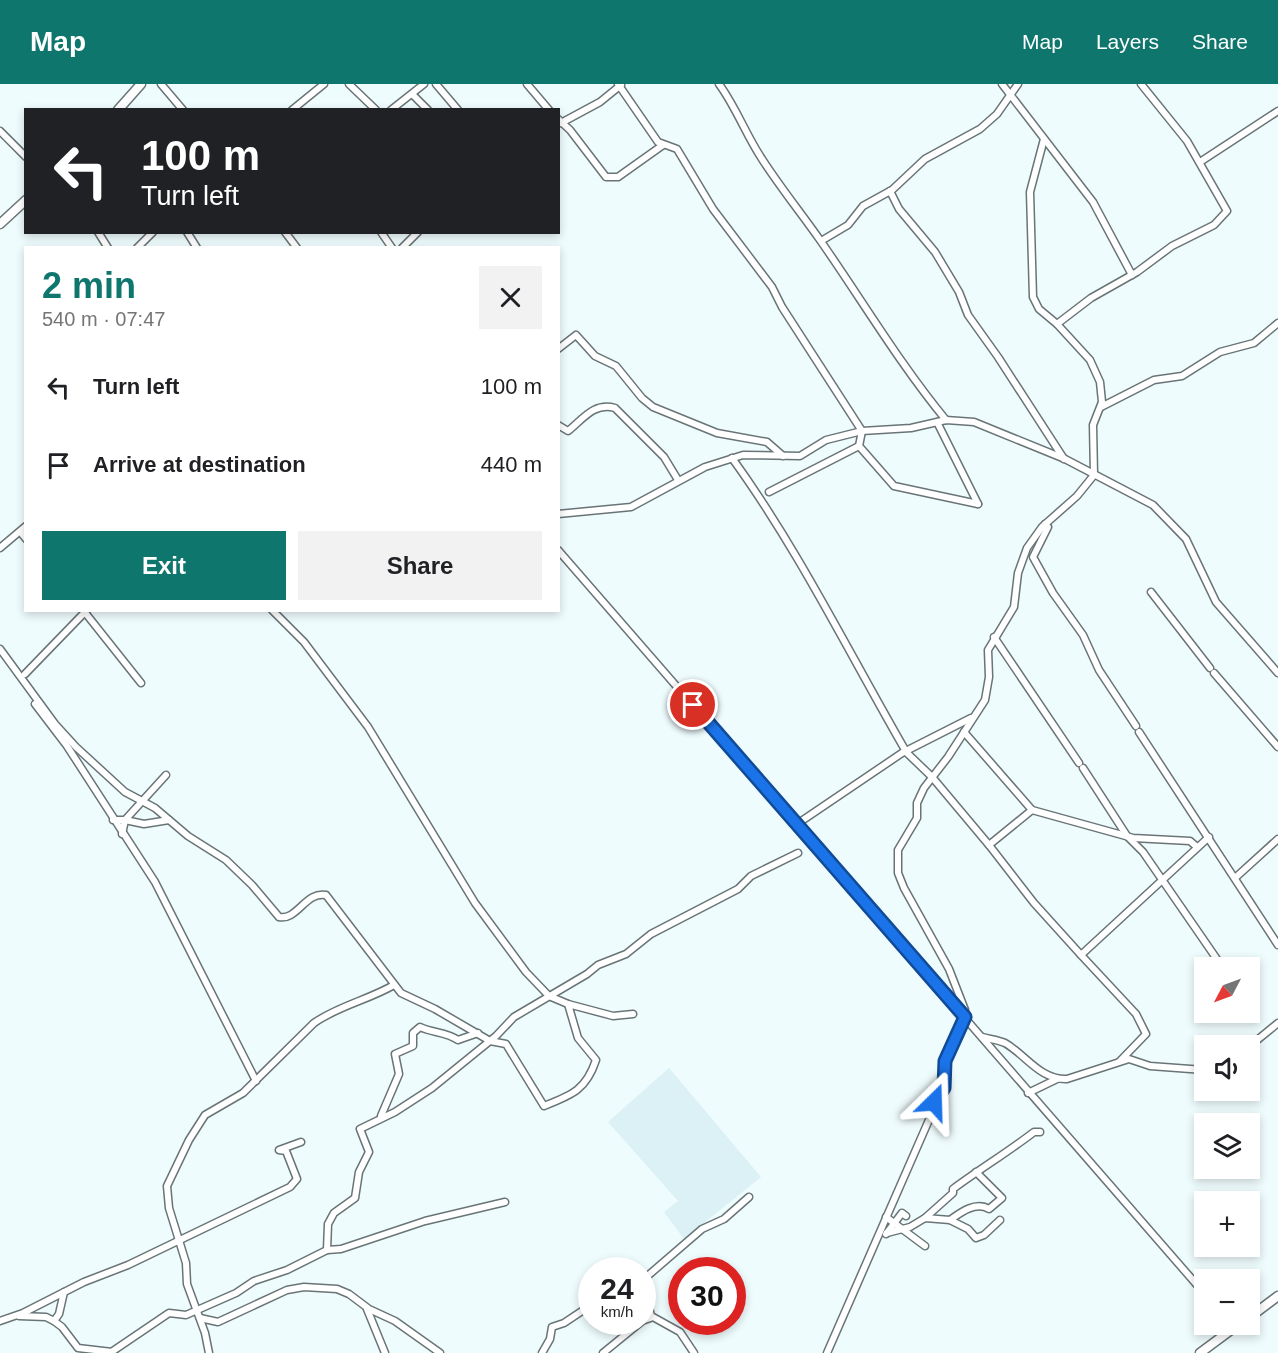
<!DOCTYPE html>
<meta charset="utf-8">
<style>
body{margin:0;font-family:Helvetica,sans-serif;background:#f2f2f2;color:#202124;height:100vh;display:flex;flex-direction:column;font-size:22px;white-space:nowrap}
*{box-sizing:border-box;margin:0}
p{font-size:20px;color:#757577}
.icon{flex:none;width:33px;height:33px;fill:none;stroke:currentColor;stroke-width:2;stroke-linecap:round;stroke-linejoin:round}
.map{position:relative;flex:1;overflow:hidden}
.panel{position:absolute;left:24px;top:162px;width:536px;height:366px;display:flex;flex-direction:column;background:#fff;border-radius:0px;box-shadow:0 3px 9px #0003}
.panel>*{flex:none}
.top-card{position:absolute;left:24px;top:24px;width:536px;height:126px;border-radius:0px;box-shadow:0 3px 9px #0003;background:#202124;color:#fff;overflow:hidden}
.needle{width:39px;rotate:229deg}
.buttons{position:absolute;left:1194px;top:873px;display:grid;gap:12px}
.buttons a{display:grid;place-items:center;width:66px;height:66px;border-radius:0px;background:#fff;box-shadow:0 3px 9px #0003;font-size:30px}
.speed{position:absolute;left:578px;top:1173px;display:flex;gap:12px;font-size:30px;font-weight:700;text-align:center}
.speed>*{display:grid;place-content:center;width:78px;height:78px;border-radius:50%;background:#fff;box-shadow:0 3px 9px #0003;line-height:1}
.speed small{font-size:15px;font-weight:400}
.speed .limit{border:9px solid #d22;background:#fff;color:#111}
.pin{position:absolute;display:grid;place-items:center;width:51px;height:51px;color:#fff;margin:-26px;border:3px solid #fff;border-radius:50%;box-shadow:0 2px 6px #0007}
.me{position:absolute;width:66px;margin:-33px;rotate:22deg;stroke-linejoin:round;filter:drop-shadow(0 0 4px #0008)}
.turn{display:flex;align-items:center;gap:21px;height:126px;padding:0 18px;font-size:27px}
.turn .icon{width:78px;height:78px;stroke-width:2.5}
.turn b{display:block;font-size:42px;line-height:51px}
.round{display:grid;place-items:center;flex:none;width:63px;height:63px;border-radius:0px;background:#f2f2f2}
.summary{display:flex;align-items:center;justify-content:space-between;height:102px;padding:0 18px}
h1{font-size:36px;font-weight:700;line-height:45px;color:#0f766e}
.primary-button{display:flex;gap:12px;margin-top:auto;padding:12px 18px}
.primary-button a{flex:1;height:69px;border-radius:0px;background:#0f766e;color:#fff;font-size:24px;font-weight:700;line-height:69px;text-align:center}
.primary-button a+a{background:#f2f2f2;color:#202124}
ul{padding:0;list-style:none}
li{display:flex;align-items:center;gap:18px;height:78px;padding:0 18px}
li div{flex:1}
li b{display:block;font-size:22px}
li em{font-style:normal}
header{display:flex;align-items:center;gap:36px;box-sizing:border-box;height:84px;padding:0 30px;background:#0f766e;color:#fff}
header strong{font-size:28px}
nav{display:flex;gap:33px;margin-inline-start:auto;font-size:21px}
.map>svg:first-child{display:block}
</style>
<header>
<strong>Map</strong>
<nav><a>Map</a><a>Layers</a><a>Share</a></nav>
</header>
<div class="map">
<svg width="1278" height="1269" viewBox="0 0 1278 1269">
<rect width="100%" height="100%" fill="#effcfe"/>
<polygon fill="#dcf1f6" points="669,984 761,1093 684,1155 664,1128 678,1117 608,1038"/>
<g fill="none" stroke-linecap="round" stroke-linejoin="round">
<g stroke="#697476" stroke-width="9">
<g id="street">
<polyline points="161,0 183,26"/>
<polyline points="349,0 376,26"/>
<polyline points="436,0 458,26"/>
<polyline points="527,0 549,26"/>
<polyline points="618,0 658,58 677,65 713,125 772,203 782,223 862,347 859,362 894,402 978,420"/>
<path d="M719,0C736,23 746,51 762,75C780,103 801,129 820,156C862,216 899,279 946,336"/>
<polyline points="1002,0 1093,118 1132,191"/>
<polyline points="412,10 428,26"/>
<polyline points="292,26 324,0"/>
<polyline points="391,26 424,0"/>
<polyline points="558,35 570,46 606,93 618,93 663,61"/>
<polyline points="561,39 600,18 621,1"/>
<polyline points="0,47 26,73"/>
<polyline points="1200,78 1278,27"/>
<polyline points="890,107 899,125 935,168 959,208 968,231 998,273 1064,375"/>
<polyline points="98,148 108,164"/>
<polyline points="187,148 197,164"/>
<polyline points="285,148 297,164"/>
<polyline points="381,148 392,164"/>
<polyline points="821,157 848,141 863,122 892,106 925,75 980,45 997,30 1018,0"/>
<polyline points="137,164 153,148"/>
<polyline points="402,164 418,148"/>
<polyline points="1057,240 1091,214 1137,188 1172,162 1214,141 1227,127 1187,57 1141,0"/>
<polyline points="558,265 576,251 595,272 616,282 642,314 653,323 717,349 767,358 783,372"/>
<polyline points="1101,323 1154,296 1182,292 1220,268 1254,259 1278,239"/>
<polyline points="937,338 978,420"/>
<path d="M558,341L568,347C583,335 594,318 615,324L664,373L678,396"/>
<path d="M732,374C798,465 848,567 904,664"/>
<polyline points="769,408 859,362"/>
<polyline points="558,430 631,423 705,383 743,371 800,372 826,356 862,347 911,344 946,336 974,338 1065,375 1153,421 1186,455 1216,518 1278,589"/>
<polyline points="1045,440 1048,443 1033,473 1053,509 1083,551 1099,586 1136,642"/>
<polyline points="22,450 26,455"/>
<polyline points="0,464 26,442"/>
<polyline points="558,466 1204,1209"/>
<polyline points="1151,508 1210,584"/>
<polyline points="83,526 141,599"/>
<polyline points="272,526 304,558 368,643 475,819 526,888 549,912 568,920"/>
<polyline points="994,553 1079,679"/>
<path d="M0,565L55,640L76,663L125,708L155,724L188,752L226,776L252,801L279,833C297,837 306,807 326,811L401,909L435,925L490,957L506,960L544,1022C572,1011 586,1006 596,976L578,954L568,920L613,932L633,930"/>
<polyline points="1214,589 1278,663"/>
<polyline points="25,590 87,526"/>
<polyline points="35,620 67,662 155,798 256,997"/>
<polyline points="964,648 1032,726"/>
<polyline points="1139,648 1278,861"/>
<polyline points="906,668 932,693 989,761"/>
<polyline points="1083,684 1127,752 1143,768 1223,884"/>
<polyline points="113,736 125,736 166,691"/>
<polyline points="800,738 902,669 971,634"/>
<polyline points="122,750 125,736 144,740 169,736"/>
<polyline points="1235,794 1278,755"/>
<polyline points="1081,871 1034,819 989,761 1032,726 1133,754 1190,757 1197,763"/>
<path d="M982,953C989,955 998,956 1005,959C1026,971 1040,996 1067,995L1129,975L1150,982L1204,986"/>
<polyline points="1250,962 1278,939"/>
<polyline points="1120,977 1146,950 1136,930 1081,871 1209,753"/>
<polyline points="1028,1009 1057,995"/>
<path d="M381,1032L399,990L395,970L413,962V949L420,943C433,949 446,948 458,956L478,949"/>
<polyline points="886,1133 925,1162"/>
<path d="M925,1134L953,1109V1105C980,1085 1008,1068 1034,1048H1040"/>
<path d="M950,1136C961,1128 976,1117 989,1125L1002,1114L976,1088"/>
<polyline points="887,1149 910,1143 925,1134 950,1136 968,1145 976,1154 984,1151 1000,1136"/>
<polyline points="886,1150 902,1129 906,1132"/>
<polyline points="327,1166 341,1165 425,1137 505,1118"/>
<polyline points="64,1208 59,1230 54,1237 62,1243 78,1264 112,1268"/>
<polyline points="367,1225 385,1269"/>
<polyline points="19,1232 46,1233 54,1237"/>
<path d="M651,1233C650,1220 639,1207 644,1195L702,1145L724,1135L749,1113"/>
<polyline points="200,1234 218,1238 287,1206 304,1203 337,1205 349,1210 369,1225 395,1237 440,1269"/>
<polyline points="0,1237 23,1229 84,1198 128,1181 290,1103 297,1095 286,1067 279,1066 301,1058"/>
<polyline points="642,1237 653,1233 680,1248 694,1269"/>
<polyline points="110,1269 169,1229 186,1231 236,1209 254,1197 287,1186 327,1166 328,1140 334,1129 355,1114 359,1088 369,1068 360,1045 395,1028 432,1004 496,952 514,933 587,890 598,881 626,870 651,850 738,805 751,792 798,769"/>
<path d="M209,1269L205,1249L187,1200L186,1179L169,1124L167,1102L189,1056L205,1031L243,1009L314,939C338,922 368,916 394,901"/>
<polyline points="542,1269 550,1255 552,1243 564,1239 591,1221"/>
<polyline points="603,1269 641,1238"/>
<polyline points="827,1269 932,1029 934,1016 944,1004 944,979 965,933 965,926 949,885 904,804 898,789 898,766 917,734 917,719 924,704 948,673 985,616 989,593 988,566 1014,523 1018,489 1027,464 1042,443 1077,412 1094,391 1093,341 1102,318 1100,298 1090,276 1057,240 1039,225 1033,213 1030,108 1044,55"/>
</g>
</g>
<g stroke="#697476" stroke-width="11">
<g id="secondary">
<polyline points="118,26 141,0"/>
<polyline points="0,140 26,116"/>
<polyline points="1250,1233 1278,1212"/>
<polyline points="1200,1269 1239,1240"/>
</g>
</g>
<use href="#street" stroke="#fff" stroke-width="6"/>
<use href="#secondary" stroke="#fff" stroke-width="8"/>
</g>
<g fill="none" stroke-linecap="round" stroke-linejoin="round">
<g stroke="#114b97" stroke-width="15">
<polyline id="route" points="693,621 965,933 945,977 944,1004 934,1018"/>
</g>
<use href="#route" stroke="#1a73e8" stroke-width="10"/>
</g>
</svg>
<div class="buttons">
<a><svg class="needle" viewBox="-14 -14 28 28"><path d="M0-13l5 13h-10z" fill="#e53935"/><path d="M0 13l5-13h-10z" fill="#757577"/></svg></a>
<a><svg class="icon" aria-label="sound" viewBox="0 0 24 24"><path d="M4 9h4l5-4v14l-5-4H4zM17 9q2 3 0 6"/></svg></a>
<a><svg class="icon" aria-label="layers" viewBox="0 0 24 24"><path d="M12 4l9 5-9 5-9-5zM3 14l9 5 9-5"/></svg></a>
<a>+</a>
<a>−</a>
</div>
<div class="speed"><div>24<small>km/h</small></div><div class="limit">30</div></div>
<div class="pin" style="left:693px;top:621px;background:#d93025"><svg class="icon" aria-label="arrive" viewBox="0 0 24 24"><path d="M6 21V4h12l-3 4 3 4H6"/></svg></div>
<svg class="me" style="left:934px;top:1018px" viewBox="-20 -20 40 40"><path d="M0-17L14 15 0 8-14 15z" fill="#1a73e8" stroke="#fff" stroke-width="4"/></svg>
<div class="top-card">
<div class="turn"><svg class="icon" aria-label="left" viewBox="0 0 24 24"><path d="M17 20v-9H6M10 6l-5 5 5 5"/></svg><div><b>100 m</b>Turn left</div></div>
</div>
<section class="panel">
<div class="summary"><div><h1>2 min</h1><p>540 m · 07:47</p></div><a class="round"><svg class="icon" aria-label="close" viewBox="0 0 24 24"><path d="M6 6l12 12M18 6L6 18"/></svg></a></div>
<ul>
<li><svg class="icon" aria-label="left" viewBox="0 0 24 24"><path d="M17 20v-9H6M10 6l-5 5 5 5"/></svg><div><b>Turn left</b></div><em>100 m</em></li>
<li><svg class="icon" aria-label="arrive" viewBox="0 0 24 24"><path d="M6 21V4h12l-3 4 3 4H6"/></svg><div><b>Arrive at destination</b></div><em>440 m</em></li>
</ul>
<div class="primary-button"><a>Exit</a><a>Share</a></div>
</section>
</div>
